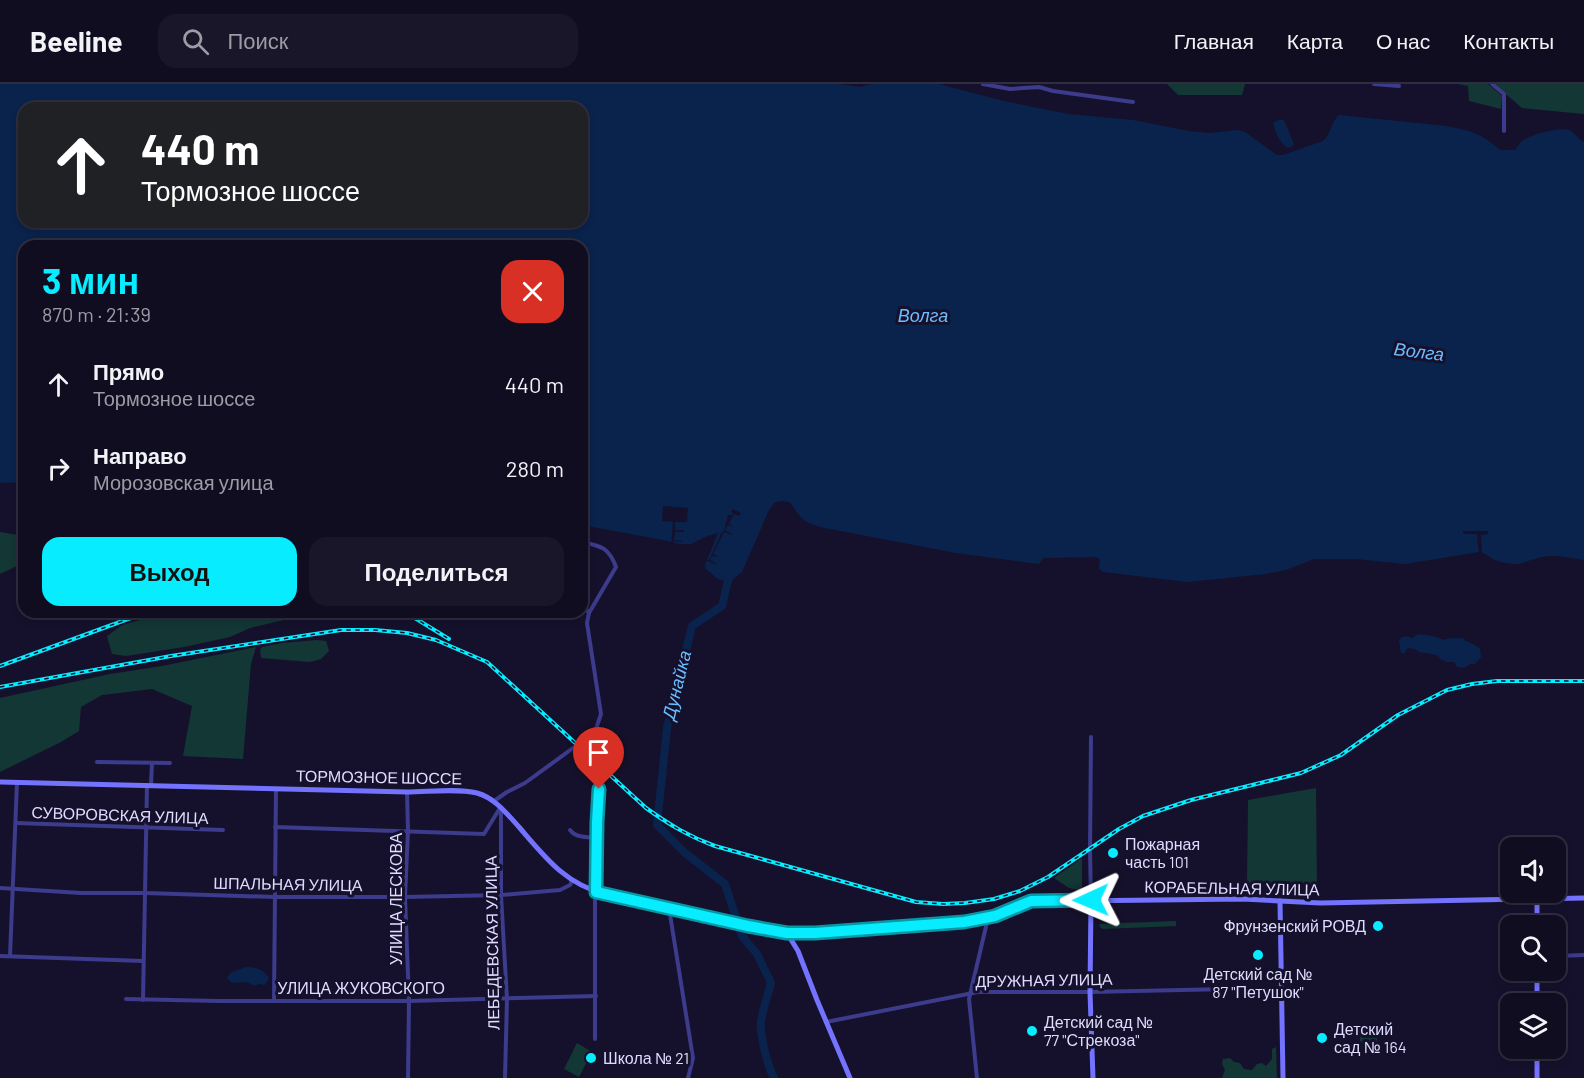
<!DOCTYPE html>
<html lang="ru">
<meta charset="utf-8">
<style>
body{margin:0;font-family:Barlow,sans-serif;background:#19162a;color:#f1f3f6;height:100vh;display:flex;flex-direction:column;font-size:22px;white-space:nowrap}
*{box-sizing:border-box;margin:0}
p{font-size:20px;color:#9c9ca5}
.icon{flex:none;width:33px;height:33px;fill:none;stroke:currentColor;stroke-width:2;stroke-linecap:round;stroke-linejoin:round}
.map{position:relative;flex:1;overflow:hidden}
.side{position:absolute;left:18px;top:156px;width:570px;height:378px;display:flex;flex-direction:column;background:#100d21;border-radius:18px;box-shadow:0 3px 9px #0003,0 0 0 2px #302d3f}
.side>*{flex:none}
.banner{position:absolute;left:18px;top:18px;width:570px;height:126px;border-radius:18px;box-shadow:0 3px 9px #0003,0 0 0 2px #302d3f;background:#202124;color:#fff;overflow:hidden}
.tools{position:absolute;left:1500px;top:753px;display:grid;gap:12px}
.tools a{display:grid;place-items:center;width:66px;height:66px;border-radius:12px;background:#100d21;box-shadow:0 3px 9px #0003,0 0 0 2px #302d3f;font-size:30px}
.pin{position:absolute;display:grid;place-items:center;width:51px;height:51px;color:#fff;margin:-62px -26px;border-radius:50% 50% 50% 0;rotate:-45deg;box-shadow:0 0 6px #0007}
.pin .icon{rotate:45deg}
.me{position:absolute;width:66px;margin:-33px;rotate:269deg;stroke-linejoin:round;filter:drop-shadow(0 0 4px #0008)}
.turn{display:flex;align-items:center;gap:21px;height:126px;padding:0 24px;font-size:27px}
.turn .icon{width:78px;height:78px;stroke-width:2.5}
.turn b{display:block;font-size:42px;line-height:51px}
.round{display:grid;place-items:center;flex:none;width:63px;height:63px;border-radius:18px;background:#19162a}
.headline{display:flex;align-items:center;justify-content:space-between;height:102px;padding:0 24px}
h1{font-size:36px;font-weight:700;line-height:45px;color:#08ecff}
.primary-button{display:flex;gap:12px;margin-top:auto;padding:12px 24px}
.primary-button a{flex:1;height:69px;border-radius:18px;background:#08ecff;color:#111;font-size:24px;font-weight:700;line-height:69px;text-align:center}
.primary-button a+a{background:#19162a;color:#f1f3f6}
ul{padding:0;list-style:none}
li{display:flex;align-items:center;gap:18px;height:84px;padding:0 24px}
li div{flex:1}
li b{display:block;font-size:22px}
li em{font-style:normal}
header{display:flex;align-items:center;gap:36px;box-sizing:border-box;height:84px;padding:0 30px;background:#100d21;border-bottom:2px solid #302d3f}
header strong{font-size:28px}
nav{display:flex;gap:33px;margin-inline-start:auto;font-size:21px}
.search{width:420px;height:54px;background:#19162a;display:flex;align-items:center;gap:15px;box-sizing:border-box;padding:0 21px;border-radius:18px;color:#9c9ca5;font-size:22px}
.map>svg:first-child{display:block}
</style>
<header>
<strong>Beeline</strong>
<div class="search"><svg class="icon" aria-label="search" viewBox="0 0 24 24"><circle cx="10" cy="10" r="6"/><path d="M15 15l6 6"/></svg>Поиск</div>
<nav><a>Главная</a><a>Карта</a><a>О нас</a><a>Контакты</a></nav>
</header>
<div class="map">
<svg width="1584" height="994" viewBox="0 0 1584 994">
<rect width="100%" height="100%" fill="#15112c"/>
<g fill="#133735">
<polygon points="1167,0 1245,0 1242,11 1178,11"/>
<polygon points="1458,0 1488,0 1502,12 1501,25 1469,17 1468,2"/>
<polygon points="1494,0 1584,0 1584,30 1522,24"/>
<path d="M0,448L24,452C24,480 25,479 0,490Z"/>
<polygon points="168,528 338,528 319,533 288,535 271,539 250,544 230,553 184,563 126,572 112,570 107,552 122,541"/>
<polygon points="317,556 326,557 329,567 321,575 310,578 261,574 260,566 262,563 282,559"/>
<polygon points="256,563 251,580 243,675 183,672 192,622 152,605 102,611 81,623 79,647 61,658 0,688 0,614 110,590 162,582"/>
<polygon points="1316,704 1317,806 1247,800 1248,716"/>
<polygon points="1082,774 1082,807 1069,804 1054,794"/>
<polygon points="1175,837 1176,838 1176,842 1103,845 1100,843 1099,840"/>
<rect x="1360" y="942" width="17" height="28"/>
<polygon points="577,959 592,968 579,993 564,985"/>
<polygon points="1276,963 1277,994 1222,994 1225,986 1222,980 1223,975 1230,974 1234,978 1240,979 1244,985 1252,986 1257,980 1262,979 1266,982 1272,975 1272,965"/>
</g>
<g fill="#0a234c" fill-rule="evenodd">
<path d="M0,0H839L860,3L871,0H939L1004,17L1068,30L1133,36L1189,47L1209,49L1238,46L1245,48L1277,71H1283L1323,57C1331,50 1331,38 1339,31L1446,42C1471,47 1481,49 1500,66H1515C1517,64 1520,59 1521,58C1529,51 1559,43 1569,46C1576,49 1578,56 1584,58V476C1570,474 1556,470 1542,473C1532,475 1524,480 1514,480C1506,479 1498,478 1491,474C1487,471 1484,469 1479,468L1405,480L1357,475H1314L1286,486L1266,490L1187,498L1103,488L1099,485L1100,475L1096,473L1044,474L1039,480L956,469L825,444C805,439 801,436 790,418L782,417L775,418L769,426L742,488L732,496L727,497L718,495L706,485L705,481L718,449L707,452L691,460H679L663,456L582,441V162H24V398L0,399ZM24,24H582V138H24Z"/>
<path d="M1278,36H1284L1294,60L1290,64C1280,62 1276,48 1273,39Z"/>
<path d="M1418,550C1426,551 1436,552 1443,556C1452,553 1454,555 1462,554C1468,559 1475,560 1480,565L1481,573L1475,580H1470C1466,584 1461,585 1456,582L1455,578H1447L1442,576L1437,571L1419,568L1415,565L1408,564L1406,566L1405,569H1401L1399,556C1403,551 1407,552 1412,554Z"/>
<path d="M246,883C255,883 264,886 269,894L265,901L259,900C252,904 251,898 244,898C240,898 236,899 232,899L227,894C232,885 238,887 246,883Z"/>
</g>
<g fill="#15112c">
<polygon points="663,422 688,424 687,438 675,438 675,446 684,446 684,448 675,448 674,456 682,457 682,458 674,457 673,462 671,462 673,438 662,437"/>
<polygon points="733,425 741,429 739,432 734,430 729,440 734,443 728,441 725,446 732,450 732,451 724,448 713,470 717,472 716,473 712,472 710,476 717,480 717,481 706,476 709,476 721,450 719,449 722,449 724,446 728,431 732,431 733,429 731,428"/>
<polygon points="1463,447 1488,447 1488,450 1481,451 1482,471 1479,471 1477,450 1463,450"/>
</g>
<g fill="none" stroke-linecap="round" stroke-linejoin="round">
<path stroke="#0a234c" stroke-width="8" d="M730,488L722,522L692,542L667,644L657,741L684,768L725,800L742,852L757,870L771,899C768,911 763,924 761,937C759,949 768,983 774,994"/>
<g stroke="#3c3b8c" stroke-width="4">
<polyline points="983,0 1010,5 1039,3 1053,7 1133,18"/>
<polyline points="1374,0 1399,2"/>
<polyline points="1492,0 1504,10 1504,47"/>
<polyline points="582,520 589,529"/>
<polyline points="97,678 170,679"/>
<polyline points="151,701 152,679"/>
<polyline points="407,708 408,747 405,813 409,917 408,994"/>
<path d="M494,717L507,708L525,699L595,648L601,630L587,539L589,529L616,483C609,464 602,462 582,458"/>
<polyline points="501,724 501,811 507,915 505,994"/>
<polyline points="16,739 223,746"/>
<polyline points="275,743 484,750 500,724"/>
<path d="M570,746C576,754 587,753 597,754"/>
<polyline points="0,804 81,809 145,809 275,813 405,813 501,811 560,806 570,801 572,797"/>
<polyline points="1091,816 1090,766 1091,653"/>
<polyline points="669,824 693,974 688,994"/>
<polyline points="0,872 143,877"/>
<polyline points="10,872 17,698"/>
<polyline points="1556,872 1584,871"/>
<polyline points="126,915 218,917 409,917 596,912"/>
<polyline points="143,916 147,701"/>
<polyline points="274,916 276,705"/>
<polyline points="826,938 978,908 1090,908 1228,905"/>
<path d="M595,955V813C599,778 597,741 599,705"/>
<polyline points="977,994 969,915 988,834"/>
</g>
<g stroke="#7373ff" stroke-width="5">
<path d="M0,698L407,708C428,708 456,704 477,709C495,714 507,730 519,743C545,773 565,800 605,810L748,842L787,849L815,848L964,838L995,832L1023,820L1038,816L1070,817L1243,815L1320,819L1584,814"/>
<polyline points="1091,816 1090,908 1093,994"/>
<polyline points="1280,817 1283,994"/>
<polyline points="1537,842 1537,815"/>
<polyline points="787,849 798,867 817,916 850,994"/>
<polyline points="1537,920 1537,886"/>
<polyline points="1537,964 1537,994"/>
</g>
<g stroke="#08ecff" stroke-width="4">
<g id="rail">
<polyline points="405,528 449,555"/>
<polyline points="0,582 147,528"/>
<path d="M0,603L171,572L341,546H375L407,549L436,556L487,578L646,724C670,741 688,752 715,762L916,818L943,820L965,819L994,815L1020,807L1048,793L1119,745L1143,732L1191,716L1301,689L1341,671L1398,631L1447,606L1472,600L1497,597H1584"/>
</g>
</g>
<use href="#rail" stroke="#15112c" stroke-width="1.5" stroke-dasharray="4.5" stroke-linecap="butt"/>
</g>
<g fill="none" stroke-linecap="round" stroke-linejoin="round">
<g stroke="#0599a6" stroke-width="15">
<polyline id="route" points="599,705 597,738 596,808 748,842 787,849 815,849 964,838 995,832 1031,817 1091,816"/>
</g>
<use href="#route" stroke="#08ecff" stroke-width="10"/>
</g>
<g fill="#08ecff" stroke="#15112c" stroke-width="2">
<circle cx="1113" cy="769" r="6"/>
<circle cx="1378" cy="842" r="6"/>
<circle cx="1258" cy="871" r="6"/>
<circle cx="1032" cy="947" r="6"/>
<circle cx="1322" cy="954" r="6"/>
<circle cx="591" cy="974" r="6"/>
</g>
<g text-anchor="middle" stroke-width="6" stroke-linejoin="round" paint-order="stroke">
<g font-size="16" fill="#dfdcff" stroke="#15112c">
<text transform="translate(379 693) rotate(1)" y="6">ТОРМОЗНОЕ ШОССЕ</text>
<text transform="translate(120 731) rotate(2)" y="6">СУВОРОВСКАЯ УЛИЦА</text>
<text transform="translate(288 800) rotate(1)" y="6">ШПАЛЬНАЯ УЛИЦА</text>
<text transform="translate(1232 804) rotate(1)" y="6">КОРАБЕЛЬНАЯ УЛИЦА</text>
<text transform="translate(396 815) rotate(-90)" y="6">УЛИЦА ЛЕСКОВА</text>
<text transform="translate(492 859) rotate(-91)" y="6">ЛЕБЕДЕВСКАЯ УЛИЦА</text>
<text transform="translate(1044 896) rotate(-1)" y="6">ДРУЖНАЯ УЛИЦА</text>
<text x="361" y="910">УЛИЦА ЖУКОВСКОГО</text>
</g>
<g font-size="16" fill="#dfdcff" stroke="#15112c" text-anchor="start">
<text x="1125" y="766">Пожарная<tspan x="1125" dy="18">часть 101</tspan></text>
<text x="1366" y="848" text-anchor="end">Фрунзенский РОВД</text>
<text x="1258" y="896" text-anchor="middle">Детский сад №<tspan x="1258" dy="18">87 "Петушок"</tspan></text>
<text x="1044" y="944">Детский сад №<tspan x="1044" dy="18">77 "Стрекоза"</tspan></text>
<text x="1334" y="951">Детский<tspan x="1334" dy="18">сад № 164</tspan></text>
<text x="603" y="980">Школа № 21</text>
</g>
<g font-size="18" font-style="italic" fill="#6abdff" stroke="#15112c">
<text x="923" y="238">Волга</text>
<text transform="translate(1419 268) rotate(7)" y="6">Волга</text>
<text transform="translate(677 601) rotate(-76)" y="6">Дунайка</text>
</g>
</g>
</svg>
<div class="tools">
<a><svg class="icon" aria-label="sound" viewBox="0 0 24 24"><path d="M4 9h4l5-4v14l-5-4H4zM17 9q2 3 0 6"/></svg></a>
<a><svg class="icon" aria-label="search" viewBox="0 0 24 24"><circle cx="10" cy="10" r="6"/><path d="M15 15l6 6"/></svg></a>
<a><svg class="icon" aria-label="layers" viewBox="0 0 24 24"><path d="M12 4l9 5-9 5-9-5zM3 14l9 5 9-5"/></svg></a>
</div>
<div class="pin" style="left:599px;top:705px;background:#d93025"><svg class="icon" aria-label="arrive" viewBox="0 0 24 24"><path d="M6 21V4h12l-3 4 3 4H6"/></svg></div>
<svg class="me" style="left:1091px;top:816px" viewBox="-20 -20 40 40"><path d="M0-17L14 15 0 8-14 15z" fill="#08ecff" stroke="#fff" stroke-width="4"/></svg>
<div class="banner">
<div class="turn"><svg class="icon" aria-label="ahead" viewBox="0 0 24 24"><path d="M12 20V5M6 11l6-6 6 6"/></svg><div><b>440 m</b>Тормозное шоссе</div></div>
</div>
<section class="side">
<div class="headline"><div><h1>3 мин</h1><p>870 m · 21:39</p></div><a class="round" style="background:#d93025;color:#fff"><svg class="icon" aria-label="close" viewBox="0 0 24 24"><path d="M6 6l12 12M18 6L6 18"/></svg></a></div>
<ul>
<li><svg class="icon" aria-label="ahead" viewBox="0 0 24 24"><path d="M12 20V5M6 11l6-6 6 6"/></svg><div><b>Прямо</b><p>Тормозное шоссе</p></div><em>440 m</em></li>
<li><svg class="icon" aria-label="right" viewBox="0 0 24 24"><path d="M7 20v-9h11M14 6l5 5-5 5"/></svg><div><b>Направо</b><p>Морозовская улица</p></div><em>280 m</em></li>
</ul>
<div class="primary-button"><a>Выход</a><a>Поделиться</a></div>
</section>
</div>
